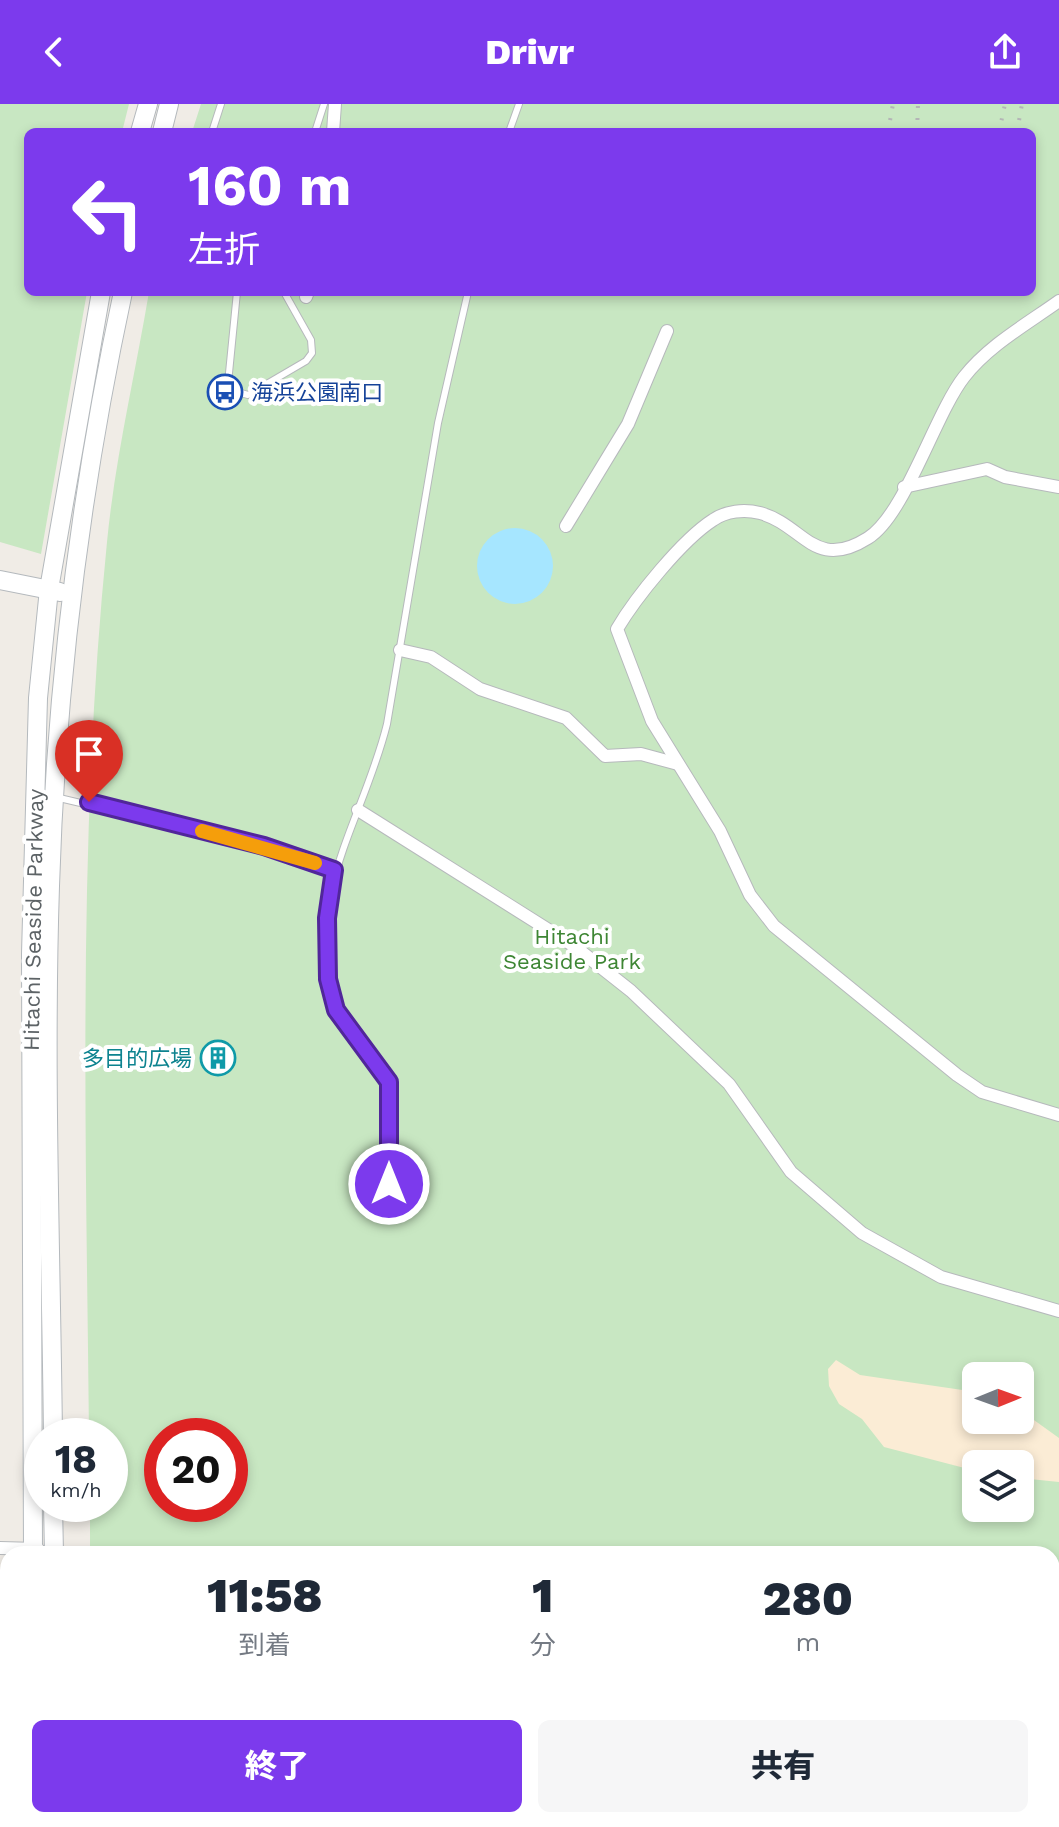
<!DOCTYPE html>
<html lang="ja">
<meta charset="utf-8">
<style>
body{margin:0;font-family:"Work Sans","Noto Sans JP",sans-serif;background:#f6f6f7;color:#1f2937;height:100vh;display:flex;flex-direction:column;font-size:30px;white-space:nowrap}
*{box-sizing:border-box;margin:0}
p{font-size:26px;color:#747a83}
.icon{flex:none;width:44px;height:44px;fill:none;stroke:currentColor;stroke-width:2;stroke-linecap:round;stroke-linejoin:round}
.map{position:relative;flex:1;overflow:hidden}
.panel{position:absolute;left:0px;top:1442px;width:1060px;height:282px;display:flex;flex-direction:column;background:#fff;border-radius:24px 24px 0 0;box-shadow:0 4px 12px #0003}
.panel>*{flex:none}
.banner{position:absolute;left:24px;top:24px;width:1012px;height:168px;border-radius:12px;box-shadow:0 4px 12px #0003;background:#7c3aed;color:#fff;overflow:hidden}
.needle{width:52px;rotate:89deg}
.fabs{position:absolute;left:962px;top:1258px;display:grid;gap:16px}
.fabs a{display:grid;place-items:center;width:72px;height:72px;border-radius:12px;background:#fff;box-shadow:0 4px 12px #0003;font-size:40px}
.speed{position:absolute;left:24px;top:1314px;display:flex;gap:16px;font-size:40px;font-weight:700;text-align:center}
.speed>*{display:grid;place-content:center;width:104px;height:104px;border-radius:50%;background:#fff;box-shadow:0 4px 12px #0003;line-height:1}
.speed small{font-size:20px;font-weight:400}
.speed .limit{border:12px solid #d22;background:#fff;color:#111}
.pin{position:absolute;display:grid;place-items:center;width:68px;height:68px;color:#fff;margin:-82px -34px;border-radius:50% 50% 50% 0;rotate:-45deg;box-shadow:0 0 8px #0007}
.pin .icon{rotate:45deg}
.me{position:absolute;width:88px;margin:-44px;rotate:0deg;stroke-linejoin:round;filter:drop-shadow(0 0 6px #0008)}
.turn{display:flex;align-items:center;gap:28px;height:168px;padding:0 32px;font-size:36px}
.turn .icon{width:104px;height:104px;stroke-width:2.5}
.turn b{display:block;font-size:56px;line-height:68px}
.eta{display:flex;justify-content:space-evenly;align-items:center;height:136px;text-align:center}
.eta b{font-size:48px;font-weight:800;line-height:56px}
.primary-button{display:flex;gap:16px;margin-top:auto;padding:16px 32px}
.primary-button a{flex:1;height:92px;border-radius:12px;background:#7c3aed;color:#fff;font-size:32px;font-weight:800;line-height:92px;text-align:center}
.primary-button a+a{background:#f6f6f7;color:#1f2937}
header{display:flex;justify-content:space-between;align-items:center;height:104px;padding:0 32px;background:#7c3aed;color:#fff;font-size:36px;font-weight:800}
.map>svg:first-child{display:block}
</style>
<header><svg class="icon" aria-label="back" viewBox="0 0 24 24"><path d="M15 5l-7 7 7 7"/></svg>Drivr<svg class="icon" aria-label="share" viewBox="0 0 24 24"><path d="M12 15V3M7 8l5-5 5 5M5 13v7h14v-7"/></svg></header>
<div class="map">
<svg width="1059" height="1723" viewBox="0 0 1059 1723">
<rect width="100%" height="100%" fill="#f0ece6"/>
<g fill="#c8e7c2" fill-rule="evenodd">
<polygon points="0,0 129,0 122,28 28,28 28,188 87,188 41,450 0,438"/>
<path d="M201,0H1059V1688L1052,1689V1450H90V1400H110V1332H89C86,1034 77,735 107,438C115,355 135,271 149,188H1032V28H192ZM976,1272H1020V1316H976ZM162,1332H230V1400H162ZM976,1360H1020V1404H976Z"/>
<polygon points="93,1716 905,1716 867,1723 93,1723"/>
</g>
<polygon fill="#fbecd5" points="836,1256 860,1271 976,1288 976,1316 1020,1316 1020,1306 1059,1334 1059,1378 1020,1374 1020,1360 976,1360 976,1367 884,1343 862,1315 839,1300 829,1282 828,1265"/>
<circle fill="#a6e6ff" cx="515" cy="462" r="38"/>
<g fill="none" stroke-linecap="round" stroke-linejoin="round">
<g stroke="#b6b9bc" stroke-width="8">
<g id="lane">
<polyline points="212,28 221,0"/>
<polyline points="315,28 324,0"/>
<polyline points="509,28 519,0"/>
<polyline points="237,188 228,279 234,287 248,291 306,257 312,249 311,236 284,188"/>
<polyline points="55,693 264,742 334,766"/>
<path d="M389,1080C390,1053 397,1001 388,976C374,939 338,928 329,878C311,780 365,710 387,620L438,319L468,188"/>
</g>
</g>
<g stroke="#b6b9bc" stroke-width="14">
<g id="street">
<polyline points="333,28 335,0"/>
<polyline points="306,193 308,188"/>
<path d="M1059,197C1027,220 989,241 964,273C935,310 905,411 868,434C814,468 804,421 760,409C744,405 726,407 713,416C682,436 636,493 617,525L652,617L720,727L750,791L774,822L957,971L982,988L1059,1011"/>
<polyline points="904,383 987,365 1005,373 1059,383"/>
<polyline points="566,422 628,320 667,227"/>
<polyline points="400,546 431,553 480,585 566,614 605,652 641,650 678,660"/>
<polyline points="358,706 574,842 631,887 729,980 791,1068 862,1129 941,1173 1059,1207"/>
<polyline points="0,1444 38,1445"/>
</g>
</g>
<g stroke="#b4b9bd" stroke-width="20">
<g id="secondary">
<polyline points="140,28 148,0"/>
<polyline points="162,28 169,0"/>
<polyline points="0,476 60,488"/>
<path d="M53,1332C51,1149 44,965 50,782C56,582 81,383 123,188"/>
<polyline points="53,1400 54,1450"/>
<polyline points="33,1450 31,850 38,594 49,485 101,188"/>
<polyline points="35,1716 35,1723"/>
<polyline points="57,1716 57,1723"/>
</g>
</g>
<use href="#lane" stroke="#fff" stroke-width="6"/>
<use href="#street" stroke="#fff" stroke-width="12"/>
<use href="#secondary" stroke="#fff" stroke-width="18"/>
<g stroke="#b4b5b6" stroke-width="4" stroke-dasharray="2 10" stroke-linecap="butt">
<polyline points="888,28 893,0"/>
<polyline points="917,28 918,0"/>
<polyline points="999,28 1005,0"/>
<polyline points="1017,28 1022,0"/>
<polyline points="923,188 943,188"/>
</g>
</g>
<g fill="none" stroke-linecap="round" stroke-linejoin="round">
<g stroke="#51269a" stroke-width="20">
<polyline id="route" points="89,698 264,742 334,766 327,814 328,875 336,906 389,978 389,1080"/>
</g>
<use href="#route" stroke="#7c3aed" stroke-width="14"/>
<polyline stroke="#f59e0b" stroke-width="14" points="202,727 315,759"/>
</g>
<defs>
<g id="bus-ring" transform="scale(1.8)"><circle r="9.5" fill="#fff" stroke="#1a4fb4" stroke-width="1.5"/><path d="M-5-6H5V4H4V6H2V4H-2V6H-4V4H-5ZM-3.5-4V0h7V-4ZM-3.5 1.2v1.5H-2V1.2ZM2 1.2v1.5H3.5V1.2Z" fill="#1a4fb4"/></g>
<g id="building-ring" transform="scale(1.8)"><circle r="9.5" fill="#fff" stroke="#0f9aa8" stroke-width="1.5"/><path d="M-4-6H4V6H1V3H-1V6H-4ZM-2.5-4.3h1.7v1.8h-1.7ZM.8-4.3h1.7v1.8H.8ZM-2.5-1h1.7V.8h-1.7ZM.8-1h1.7V.8H.8Z" fill="#0f9aa8"/></g>
</defs>
<g fill-rule="evenodd">
<use href="#bus-ring" x="225" y="288"/>
<use href="#building-ring" x="218" y="954"/>
</g>
<g text-anchor="middle" stroke-width="8" stroke-linejoin="round" paint-order="stroke">
<g font-size="22" fill="#164399" stroke="#fff" text-anchor="start">
<text x="251" y="296">海浜公園南口</text>
</g>
<g font-size="22" fill="#5d6366" stroke="#fff">
<text transform="translate(33 816) rotate(-89)" y="8">Hitachi Seaside Parkway</text>
</g>
<g font-size="22" fill="#3e8634" stroke="#fff">
<text x="572" y="840">Hitachi<tspan x="572" dy="25">Seaside Park</tspan></text>
</g>
<g font-size="22" fill="#0d838f" stroke="#fff" text-anchor="end">
<text x="192" y="962">多目的広場</text>
</g>
</g>
</svg>
<div class="fabs">
<a><svg class="needle" viewBox="-14 -14 28 28"><path d="M0-13l5 13h-10z" fill="#e53935"/><path d="M0 13l5-13h-10z" fill="#747a83"/></svg></a>
<a><svg class="icon" aria-label="layers" viewBox="0 0 24 24"><path d="M12 4l9 5-9 5-9-5zM3 14l9 5 9-5"/></svg></a>
</div>
<div class="speed"><div>18<small>km/h</small></div><div class="limit">20</div></div>
<div class="pin" style="left:89px;top:698px;background:#d93025"><svg class="icon" aria-label="arrive" viewBox="0 0 24 24"><path d="M6 21V4h12l-3 4 3 4H6"/></svg></div>
<svg class="me" style="left:389px;top:1080px" viewBox="-20 -20 40 40"><circle r="17" fill="#7c3aed" stroke="#fff" stroke-width="3"/><path d="M0-11L8 9 0 5-8 9z" fill="#fff"/></svg>
<div class="banner">
<div class="turn"><svg class="icon" aria-label="left" viewBox="0 0 24 24"><path d="M17 20v-9H6M10 6l-5 5 5 5"/></svg><div><b>160 m</b>左折</div></div>
</div>
<section class="panel">
<div class="eta">
<div><b>11:58</b><p>到着</p></div>
<div><b>1</b><p>分</p></div>
<div><b>280</b><p>m</p></div>
</div>
<div class="primary-button"><a>終了</a><a>共有</a></div>
</section>
</div>
